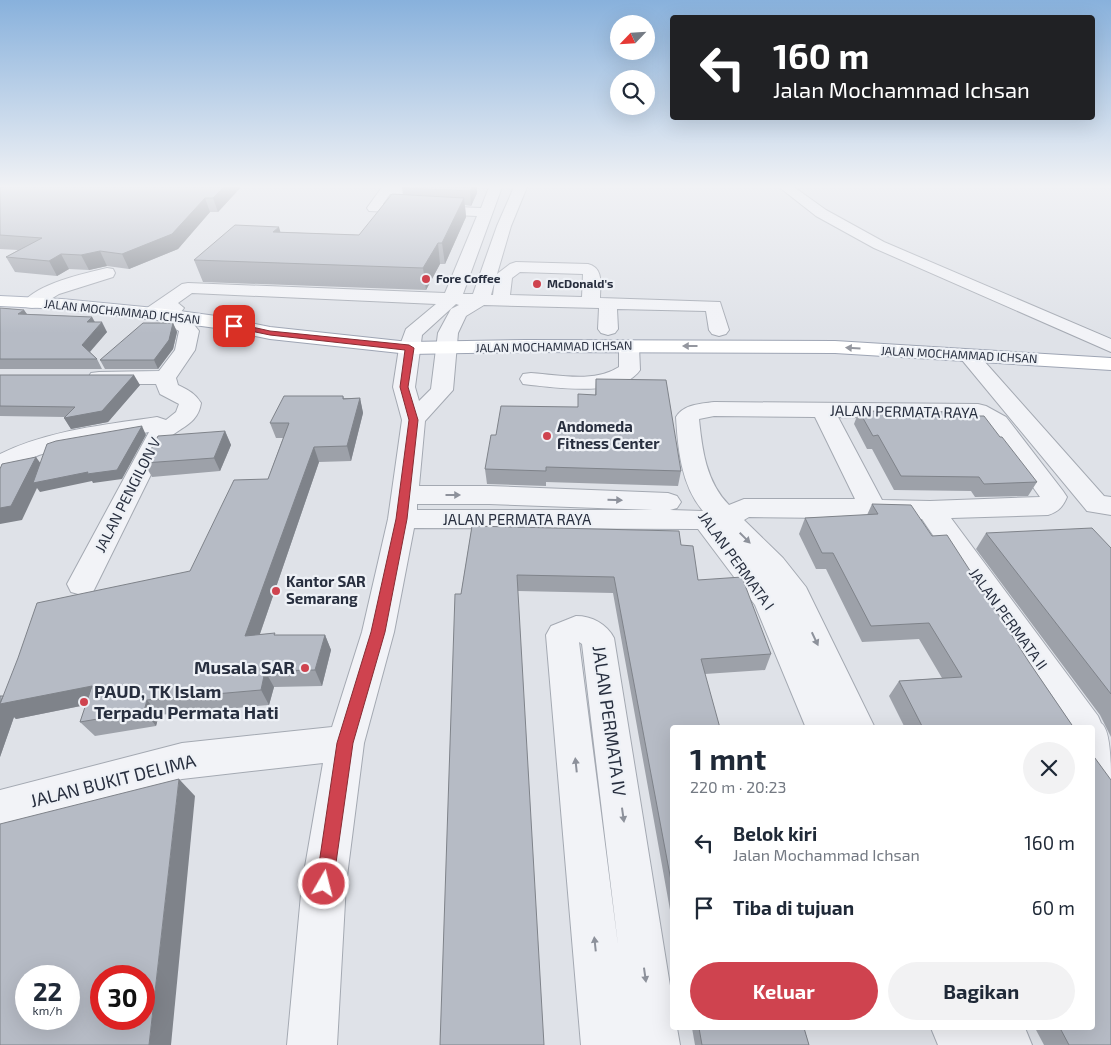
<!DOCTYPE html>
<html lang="id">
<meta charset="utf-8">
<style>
body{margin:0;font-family:"Exo 2",sans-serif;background:#f2f2f3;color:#1f2937;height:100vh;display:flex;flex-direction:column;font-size:19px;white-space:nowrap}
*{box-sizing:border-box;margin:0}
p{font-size:16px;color:#747a83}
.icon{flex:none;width:28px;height:28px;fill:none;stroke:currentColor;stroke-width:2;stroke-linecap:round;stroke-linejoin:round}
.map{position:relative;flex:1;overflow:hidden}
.details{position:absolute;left:670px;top:725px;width:425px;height:305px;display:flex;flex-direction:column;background:#fff;border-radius:5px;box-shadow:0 5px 20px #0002}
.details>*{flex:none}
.banner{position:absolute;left:670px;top:15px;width:425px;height:105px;border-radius:5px;box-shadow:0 5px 20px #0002;background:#202124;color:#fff;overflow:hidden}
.needle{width:32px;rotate:245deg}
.buttons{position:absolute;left:610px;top:15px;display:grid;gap:10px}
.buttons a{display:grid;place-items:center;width:45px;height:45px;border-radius:50%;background:#fff;box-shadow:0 5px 20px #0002;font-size:25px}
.speed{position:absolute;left:15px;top:965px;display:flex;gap:10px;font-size:25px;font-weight:700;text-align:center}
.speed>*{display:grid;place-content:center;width:65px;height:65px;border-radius:50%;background:#fff;box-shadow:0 5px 20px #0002;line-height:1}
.speed small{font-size:12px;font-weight:400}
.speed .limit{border:8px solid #d22;background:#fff;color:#111}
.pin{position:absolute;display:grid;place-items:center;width:42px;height:42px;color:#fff;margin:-21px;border-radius:10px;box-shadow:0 2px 8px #0006}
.me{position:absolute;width:55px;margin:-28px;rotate:8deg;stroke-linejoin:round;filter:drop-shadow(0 0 4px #0008)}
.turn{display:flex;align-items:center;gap:18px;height:105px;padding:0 20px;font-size:22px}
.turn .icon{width:65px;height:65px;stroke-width:2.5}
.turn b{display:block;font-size:35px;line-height:42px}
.round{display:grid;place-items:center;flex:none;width:52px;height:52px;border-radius:26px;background:#f2f2f3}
.head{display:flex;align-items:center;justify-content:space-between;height:85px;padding:0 20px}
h1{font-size:30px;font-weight:700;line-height:38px}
.action{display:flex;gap:10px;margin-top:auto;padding:10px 20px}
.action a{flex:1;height:58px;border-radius:30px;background:#cf434f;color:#fff;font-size:20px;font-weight:700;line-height:58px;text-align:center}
.action a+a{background:#f2f2f3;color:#1f2937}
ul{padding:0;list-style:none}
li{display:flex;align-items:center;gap:15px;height:65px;padding:0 20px}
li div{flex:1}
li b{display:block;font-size:19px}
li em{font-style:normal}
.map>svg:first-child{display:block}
</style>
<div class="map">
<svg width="1111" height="1045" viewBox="0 0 1111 1045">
<rect width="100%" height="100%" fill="#dfe2e8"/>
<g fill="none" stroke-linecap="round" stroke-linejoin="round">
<g stroke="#a4a9b2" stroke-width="2">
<g id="minor">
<path d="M382,187H444L447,190L440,194H390L383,204L481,208L489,187H502L463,294H473L497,226L514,187H527L511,226L497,274L510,264L516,262L588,264C604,268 600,284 600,298L720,302L729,330L726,334L719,336L712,334L709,330L706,311L617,309L618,329L615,333L608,335L601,333L598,329L599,308L484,305L466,316L458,333L453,390L425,421L419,486H489L668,493L677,496L681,502L677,508L670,510L703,511C681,485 678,449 676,417C684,404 700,404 714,402L978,404L986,406L1006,417L1063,491L1067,497C1063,507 1058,512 1048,515L951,518L1098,716L1101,723C1111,729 1111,766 1111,781L1098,776L1092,768V728H1064L922,519L749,517L744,520L783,558L806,587L875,728H806L755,605L698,529L414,528L394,632L364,743L346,884L337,1045H287L302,884L323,763L182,779L0,830V790L182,743L332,727L362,632L388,519L402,420L393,387L399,348L406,329L436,304L192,293L178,303L184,308L178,316L192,322L199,331L195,350L176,378L178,385C188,390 195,393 201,403C198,423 183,426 169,438L93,592L82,595L71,592L67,584L149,432L69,446L39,455L0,472V454C49,430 104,425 157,417L166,420L176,412L179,404L160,394L156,384H99L91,383L88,378L91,373L99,372L159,371L175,350L179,331L157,318L151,320L144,318L142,314L144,310L182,284L188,283L445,293L477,216L369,211L367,208ZM520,272L583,274L582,297L510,295L512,278ZM495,280L493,295H491ZM456,304L459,305L451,309L438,333L431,389L419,401L415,387L422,335ZM714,416L815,417L855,499H744L729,505C706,482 702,449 699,419ZM838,417L973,418L990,427L1040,497L930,501L882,500ZM417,504H489L653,510H417Z"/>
<polygon points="779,187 794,187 826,210 884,242 1111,339 1111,352 874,248 816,216"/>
<path d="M107,268L113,269L115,273L113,277L59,294L38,307L32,308L26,307L23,303C36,284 85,273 107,268Z"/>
<path d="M629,340L636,342L639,346L640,370C622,397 559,388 531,385L523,384L520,379L523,374L531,373C559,375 594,383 619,367V346L622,342Z"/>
<polygon points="969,350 976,352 1104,496 1111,497 1111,515 1087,511 962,360 959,356 962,352"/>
<path d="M576,616C592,616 607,624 614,638L672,998V1028H677L680,1045H581L546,635L551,626ZM579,642L582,644L618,945Z"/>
<polygon points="931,1028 1025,1028 1032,1045 938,1045"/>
</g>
</g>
<g stroke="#9ea5b4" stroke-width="2">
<polygon id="major" points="0,296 62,299 165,309 216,316 270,327 409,342 526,340 835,341 1111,358 1111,370 835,353 526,352 409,354 270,339 216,328 165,321 62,309 0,306"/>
</g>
<use href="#minor" fill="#f2f3f7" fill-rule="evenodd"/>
<use href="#major" fill="#fff" fill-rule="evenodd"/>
</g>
<g fill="#9da1a9">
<polygon points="0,187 241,187 218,212 210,212 178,249 129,269 107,266 89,270 69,269 57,276 15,272 6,257 18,250 0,249"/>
<polygon points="403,187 477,187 477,193 471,206 465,205 466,217 445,264 440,264 426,290 203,282 194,260 280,232 359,235 403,195 402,188"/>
<polygon points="0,308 24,310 27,314 92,317 95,322 107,332 90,352 97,359 102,369 0,369"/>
<polygon points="173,323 177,332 173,349 158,369 105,369 100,360"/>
<polygon points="0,375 140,385 108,422 71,429 64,418 65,417 0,416"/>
<polygon points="596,379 681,471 678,486 546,482 546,486 487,484 485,469 496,435 577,407 595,395"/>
<polygon points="343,396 344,398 360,398 363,413 351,461 319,462 260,634 276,635 325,635 331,650 322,686 274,687 269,705 159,715 156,726 95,736 80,722 86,705 16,719 14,717 0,757 0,696 3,696 190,571 268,479 283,438 276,438 270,423"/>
<polygon points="859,411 970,416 1000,437 1037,482 1028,496 975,497 971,491 894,490 872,449 867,449 854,424"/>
<polygon points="225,431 231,445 220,471 152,477 144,463"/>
<polygon points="872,504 932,536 1029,662 1074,728 905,728 889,696 899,681 942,678 919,639 862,642 826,569 816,569 799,534 805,518 867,515"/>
<polygon points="472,526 681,545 698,580 771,654 765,670 705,674 672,728 672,921 613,593 518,591 461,594"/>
<polygon points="986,533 1111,548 1111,737 1100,715 976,549"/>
<polygon points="692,1028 804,1028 809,1045 695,1045"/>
<polygon points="1035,1028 1092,1028 1111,1045 1044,1045"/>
</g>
<g fill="#7f838a">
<polygon points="224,187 241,187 218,212 213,198"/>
<polygon points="472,187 477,187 477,193 471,206 470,191"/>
<polygon points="205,198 210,212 178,249 129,269 122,254"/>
<polygon points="464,198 466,217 445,264 442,243"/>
<polygon points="279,227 285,248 273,232"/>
<polygon points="438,243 440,264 426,290 423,268"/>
<polygon points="100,251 107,266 89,270 81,255"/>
<polygon points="61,254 69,269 57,276 49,261"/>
<polygon points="24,310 30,319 18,314"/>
<polygon points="92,317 97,327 87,322"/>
<polygon points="102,322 107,332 87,355 82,345"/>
<polygon points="173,323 177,332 173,349 158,369 154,360"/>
<polygon points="134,375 140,385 108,422 71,429 64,418"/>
<polygon points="360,398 363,413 351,461 347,446"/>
<polygon points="142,426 146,435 122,479 93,483 92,481 40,492 37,488 22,520 0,524 0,508 36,457 46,471"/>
<polygon points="225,431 231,445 220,471 214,458"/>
<polygon points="314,447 319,462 254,651 245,636"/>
<polygon points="325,635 331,650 322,686 315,670"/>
<polygon points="265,671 274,687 269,705 261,690"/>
<polygon points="92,686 105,701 16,719 14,717 0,757 0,703"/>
<polygon points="147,700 159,715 156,726 144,711"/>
<polygon points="179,779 195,796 171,1045 149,1045"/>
</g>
<g fill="#b6bbc5" stroke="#7f838a" fill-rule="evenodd">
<polygon points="0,187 224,187 213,198 205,198 172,234 122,254 100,251 81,255 61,254 49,261 6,257 42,238 0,235"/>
<polygon points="403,187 472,187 470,191 402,188"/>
<polygon points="392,194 464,198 442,243 438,243 423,268 194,260 235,225 279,227 273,232 359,235"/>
<polygon points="0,308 24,310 18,314 92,317 87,322 102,322 82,345 97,359 0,359"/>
<polygon points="143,323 173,323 169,340 154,360 100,360"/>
<polygon points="0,375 134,375 102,411 64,418 75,407 0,406"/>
<polygon points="596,379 666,380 681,471 546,467 546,471 485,469 491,435 496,435 501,406 578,407 578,394 596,395"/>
<polygon points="284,396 343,396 343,399 360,398 347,446 314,447 245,636 275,633 274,635 325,635 315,670 265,671 261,690 147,700 144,711 80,722 92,686 0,704 18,658 37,603 190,571 234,480 268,479 289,423 270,423"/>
<polygon points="859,411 966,412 970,416 984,416 1000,437 1002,437 1037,482 984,484 979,477 901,476 878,435 873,436"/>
<polygon points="142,426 117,470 87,474 88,472 33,483 47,444 56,441"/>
<polygon points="225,431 214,458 144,463 158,436"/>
<polygon points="36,457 11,506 0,508 0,469 2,464"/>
<polygon points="872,504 911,505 932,536 947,535 1029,662 1074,728 923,728 899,681 962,677 929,623 871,626 833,553 822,553 805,518 878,514"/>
<polygon points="472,526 679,531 681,545 693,546 698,580 742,577 771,654 701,659 720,728 672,728 672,886 614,577 517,575 544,1045 440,1045 455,594 461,594"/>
<polygon points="1092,528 1111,548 1111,694 986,533"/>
<polygon points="0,696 3,696 0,703"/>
<polygon points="1092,754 1111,780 1111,1045 1069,1045 1060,1028 1092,1028"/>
<path d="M179,779L149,1045H0V824ZM26,976H69V1019H26ZM101,976H144V1019H101Z"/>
<polygon points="699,1028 804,1028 809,1045 702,1045"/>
</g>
<defs><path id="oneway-solid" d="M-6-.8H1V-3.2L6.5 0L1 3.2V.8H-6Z" transform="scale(1.25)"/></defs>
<g fill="#94979f">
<use href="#oneway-solid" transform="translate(690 346) rotate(-180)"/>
<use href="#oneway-solid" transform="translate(853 348) rotate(-176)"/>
</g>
<g fill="#8d919b">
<use href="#oneway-solid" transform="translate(453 495)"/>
<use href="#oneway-solid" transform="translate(615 500) rotate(2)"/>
<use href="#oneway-solid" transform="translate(745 538) rotate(45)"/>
<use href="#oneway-solid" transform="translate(815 639) rotate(65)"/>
<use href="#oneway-solid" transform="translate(576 765) rotate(-96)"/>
<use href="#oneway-solid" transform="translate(623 815) rotate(82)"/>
<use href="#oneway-solid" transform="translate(595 944) rotate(-96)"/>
<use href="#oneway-solid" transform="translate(645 975) rotate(82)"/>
</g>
<linearGradient id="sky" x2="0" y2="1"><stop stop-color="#88b1dc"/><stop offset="0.56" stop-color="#f1f2f5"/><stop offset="1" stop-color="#f1f2f5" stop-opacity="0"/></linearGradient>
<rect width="1111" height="333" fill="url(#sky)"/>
<polygon fill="#cf434f" stroke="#872c33" points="234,323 270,331 409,345 414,348 408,387 418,420 407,519 385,632 353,743 333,884 331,890 324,893 318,890 316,884 337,743 371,632 396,519 409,420 400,387 405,350 270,335 231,327 231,324"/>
<g fill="#cf434f" stroke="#eef1f6" stroke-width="2">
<circle cx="426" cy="279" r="5"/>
<circle cx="537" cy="284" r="5"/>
<circle cx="547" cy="436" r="5"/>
<circle cx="276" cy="591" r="5"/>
<circle cx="305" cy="668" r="5"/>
<circle cx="84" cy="702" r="5"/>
</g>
<g text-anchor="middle" stroke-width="4.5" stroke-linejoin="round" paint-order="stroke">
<g font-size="12" font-weight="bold" fill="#282f3f" stroke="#eef1f6" text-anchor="start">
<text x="436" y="283">Fore Coffee</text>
<text x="547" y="288">McDonald's</text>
</g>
<g font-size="12" fill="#282f3f" stroke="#eef1f6">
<text transform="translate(122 312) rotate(6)" y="4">JALAN MOCHAMMAD ICHSAN</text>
<text transform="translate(554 347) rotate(-1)" y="4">JALAN MOCHAMMAD ICHSAN</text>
<text transform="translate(959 355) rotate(3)" y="4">JALAN MOCHAMMAD ICHSAN</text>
</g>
<g font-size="15" fill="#282f3f" stroke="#eef1f6">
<text transform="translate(904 412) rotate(1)" y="5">JALAN PERMATA RAYA</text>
<text transform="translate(128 495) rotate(-63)" y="5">JALAN PENGILON V</text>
<text x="517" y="525">JALAN PERMATA RAYA</text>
<text transform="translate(736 561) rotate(54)" y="5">JALAN PERMATA I</text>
<text transform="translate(1008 619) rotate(54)" y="5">JALAN PERMATA II</text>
</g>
<g font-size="15" font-weight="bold" fill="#282f3f" stroke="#eef1f6" text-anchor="start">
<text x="557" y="432">Andomeda<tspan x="557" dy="17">Fitness Center</tspan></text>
<text x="286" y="587">Kantor SAR<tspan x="286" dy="17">Semarang</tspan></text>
</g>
<g font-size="18" font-weight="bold" fill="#282f3f" stroke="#eef1f6" text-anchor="end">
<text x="295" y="674">Musala SAR</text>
<text x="94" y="698" text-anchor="start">PAUD, TK Islam<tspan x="94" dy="21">Terpadu Permata Hati</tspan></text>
</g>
<g font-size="18" fill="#282f3f" stroke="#eef1f6">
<text transform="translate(609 721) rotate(82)" y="6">JALAN PERMATA IV</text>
<text transform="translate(113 781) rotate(-14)" y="6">JALAN BUKIT DELIMA</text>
</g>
</g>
</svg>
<div class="buttons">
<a><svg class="needle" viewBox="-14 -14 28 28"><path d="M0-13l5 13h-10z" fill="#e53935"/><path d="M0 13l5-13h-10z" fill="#747a83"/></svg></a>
<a><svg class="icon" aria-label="search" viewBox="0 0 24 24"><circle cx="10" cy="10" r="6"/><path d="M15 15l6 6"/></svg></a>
</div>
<div class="speed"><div>22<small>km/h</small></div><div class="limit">30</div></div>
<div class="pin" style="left:234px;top:326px;background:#d93025"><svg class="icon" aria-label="arrive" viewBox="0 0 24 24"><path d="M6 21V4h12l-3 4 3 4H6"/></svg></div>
<svg class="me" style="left:324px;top:884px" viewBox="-20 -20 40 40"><circle r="17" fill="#cf434f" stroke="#fff" stroke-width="3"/><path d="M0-11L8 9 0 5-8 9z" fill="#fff"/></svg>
<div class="banner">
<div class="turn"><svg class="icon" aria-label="left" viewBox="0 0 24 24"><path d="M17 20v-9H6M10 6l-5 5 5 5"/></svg><div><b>160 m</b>Jalan Mochammad Ichsan</div></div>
</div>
<section class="details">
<div class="head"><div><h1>1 mnt</h1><p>220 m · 20:23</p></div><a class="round"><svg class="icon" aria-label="close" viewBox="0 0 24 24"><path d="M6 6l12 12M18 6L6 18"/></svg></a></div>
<ul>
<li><svg class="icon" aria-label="left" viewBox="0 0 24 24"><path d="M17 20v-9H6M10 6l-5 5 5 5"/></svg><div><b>Belok kiri</b><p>Jalan Mochammad Ichsan</p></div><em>160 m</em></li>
<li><svg class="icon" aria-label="arrive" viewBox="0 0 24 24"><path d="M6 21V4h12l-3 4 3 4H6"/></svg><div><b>Tiba di tujuan</b></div><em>60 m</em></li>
</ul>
<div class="action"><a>Keluar</a><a>Bagikan</a></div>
</section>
</div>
